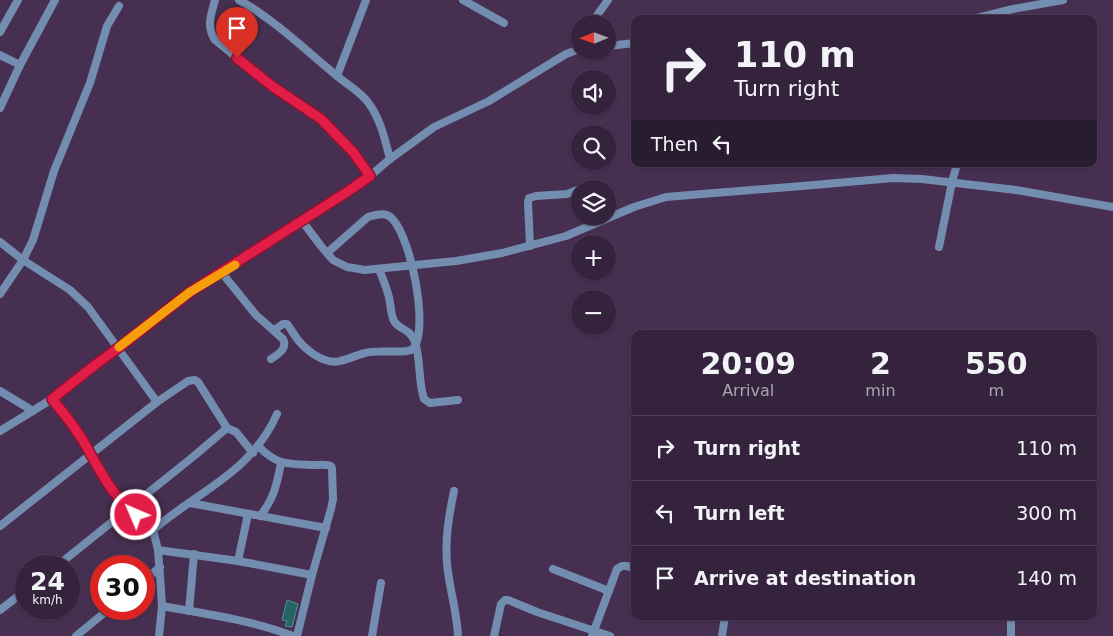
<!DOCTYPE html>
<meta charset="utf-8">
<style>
body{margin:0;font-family:"DejaVu Sans",sans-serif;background:#402f48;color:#f1f3f6;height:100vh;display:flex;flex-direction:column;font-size:19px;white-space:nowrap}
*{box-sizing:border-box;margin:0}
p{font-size:16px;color:#aaa4b0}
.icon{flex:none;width:28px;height:28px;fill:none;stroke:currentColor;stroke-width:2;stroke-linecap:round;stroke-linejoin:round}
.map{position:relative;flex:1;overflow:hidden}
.panel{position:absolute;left:631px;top:330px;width:466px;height:290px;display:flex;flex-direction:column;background:#35233d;border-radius:10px;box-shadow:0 1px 4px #0004,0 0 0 1px #4f4057}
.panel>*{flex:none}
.top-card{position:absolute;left:631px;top:15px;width:466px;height:152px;border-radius:10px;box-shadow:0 1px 4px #0004,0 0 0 1px #4f4057;background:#35233d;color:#f1f3f6;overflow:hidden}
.needle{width:32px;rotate:269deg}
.buttons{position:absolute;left:571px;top:15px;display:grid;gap:10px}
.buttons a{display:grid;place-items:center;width:45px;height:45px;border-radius:50%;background:#35233d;box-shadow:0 1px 4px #0004,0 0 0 1px #4f4057;font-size:25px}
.speed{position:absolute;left:15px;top:555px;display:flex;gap:10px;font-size:25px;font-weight:700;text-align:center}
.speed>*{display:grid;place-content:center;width:65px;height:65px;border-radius:50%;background:#35233d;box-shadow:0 1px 4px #0004,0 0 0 1px #4f4057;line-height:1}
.speed small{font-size:12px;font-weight:400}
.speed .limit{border:8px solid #d22;background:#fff;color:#111}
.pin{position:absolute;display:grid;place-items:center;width:42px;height:42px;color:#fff;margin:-51px -21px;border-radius:50% 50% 50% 0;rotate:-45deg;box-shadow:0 0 5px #0007}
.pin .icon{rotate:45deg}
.me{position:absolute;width:55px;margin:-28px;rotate:315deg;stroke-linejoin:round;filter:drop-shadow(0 0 4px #0008)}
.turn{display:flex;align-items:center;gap:18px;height:105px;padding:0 20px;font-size:22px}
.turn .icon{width:65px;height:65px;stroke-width:2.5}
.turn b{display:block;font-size:35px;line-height:42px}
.then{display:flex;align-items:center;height:48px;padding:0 20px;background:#0003;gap:10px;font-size:19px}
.eta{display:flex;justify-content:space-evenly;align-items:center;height:85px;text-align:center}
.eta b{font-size:30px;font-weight:700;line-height:35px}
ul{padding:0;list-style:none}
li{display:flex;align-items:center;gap:15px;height:65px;padding:0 20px;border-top:1px solid #4f4057}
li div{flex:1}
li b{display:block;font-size:19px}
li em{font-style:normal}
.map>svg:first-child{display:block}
</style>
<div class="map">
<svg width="1113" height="636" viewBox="0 0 1113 636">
<rect width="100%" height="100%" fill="#472f51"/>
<polygon fill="#256464" stroke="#559292" points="287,600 298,604 292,627 285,626 287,621 282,620"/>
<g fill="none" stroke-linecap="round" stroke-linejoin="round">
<g stroke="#738db0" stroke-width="8">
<path d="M215,0C211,15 206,26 215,40L272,86L321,119L353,152L370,176"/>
<path d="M239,0C275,20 304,49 336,75C347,85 362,92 370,105C381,121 385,140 390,159"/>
<polyline points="463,0 504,23"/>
<polyline points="973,19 1013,9 1063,0"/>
<polyline points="591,24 608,0"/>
<polyline points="0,32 18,0"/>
<polyline points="608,46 635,43"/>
<polyline points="0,55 20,65 0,108"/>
<polyline points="20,65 55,0"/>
<polyline points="337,76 366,0"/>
<polyline points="302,221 321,246 333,260 347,267 365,270 456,261 502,253 566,236 634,207 666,197 702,194 814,185 893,178 922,179 1016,190 1113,207"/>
<polyline points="0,242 23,260 70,290 88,307 157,402 0,526"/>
<polyline points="530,246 528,202 529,198 536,196 567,194 580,189"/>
<polyline points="939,247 952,182 957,164"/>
<path d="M379,269C382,277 386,286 388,294C391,302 390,313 394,321C399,330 410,328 415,342C421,360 418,381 424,399L430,403L458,400"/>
<path d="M222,273L256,315L283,339C288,349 278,354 271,359"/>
<polyline points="0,294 23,260 33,240 54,171 90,83 107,26 119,6"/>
<path d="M274,330L283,324H287C291,329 294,335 298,340C307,351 325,365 340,361C349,359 357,355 365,353C378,349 402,354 411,350C432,338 410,224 387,215C381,213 374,215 368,217L327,253"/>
<polyline points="0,391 33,411"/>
<polyline points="52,399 70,422 82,440 97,468 119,499 127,509 153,530 158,550 161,590 162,606 159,636"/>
<polyline points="157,402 188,381 195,380 198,382 227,428 236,432 253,453"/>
<polyline points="0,431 52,399 95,365 118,348 190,292 347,192 370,176 390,159 434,127 489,101 566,54 580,49"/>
<path d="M258,446C277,465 286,464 312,465C318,465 325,464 331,466L332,468L333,499L331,509L312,575L297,636"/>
<path d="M454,491C449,515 445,538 447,563C449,588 457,611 458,636"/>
<polyline points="190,503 326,528"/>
<path d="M260,516C274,499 277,484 281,463"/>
<path d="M153,530C198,491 251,473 277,414"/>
<polyline points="158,550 238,561 312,575"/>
<polyline points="238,561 248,514"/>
<polyline points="57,566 194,456 227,428"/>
<polyline points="553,569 609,591"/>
<polyline points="144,581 160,567"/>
<path d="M162,606C206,614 251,620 293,636"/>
<polyline points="0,610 26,590"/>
<polyline points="189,611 194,554"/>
<polyline points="76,636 109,609"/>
<polyline points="372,636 381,583"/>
<polyline points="494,636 501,604 505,600 508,600 537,612 610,636"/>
<polyline points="592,636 617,569 622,566 627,566 635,569"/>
<polyline points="722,636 725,616"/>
<polyline points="1011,636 1011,619"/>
</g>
</g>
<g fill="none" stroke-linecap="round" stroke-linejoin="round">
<g stroke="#92132f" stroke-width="12">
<path id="route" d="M136,515C111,496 98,466 82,439C73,425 63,412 52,399L95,365L118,348L190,292L347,192L370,176L353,152L321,119L272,86L237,58"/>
</g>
<use href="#route" stroke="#e11d48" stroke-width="9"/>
<polyline stroke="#f59e0b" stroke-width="9" points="119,347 190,292 235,265"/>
</g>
</svg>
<div class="buttons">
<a><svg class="needle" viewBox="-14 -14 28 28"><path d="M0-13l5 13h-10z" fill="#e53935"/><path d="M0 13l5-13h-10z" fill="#aaa4b0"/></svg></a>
<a><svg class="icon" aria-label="sound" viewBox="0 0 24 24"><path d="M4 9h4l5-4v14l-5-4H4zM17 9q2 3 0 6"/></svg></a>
<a><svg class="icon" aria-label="search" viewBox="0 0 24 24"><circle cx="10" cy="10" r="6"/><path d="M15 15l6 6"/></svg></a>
<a><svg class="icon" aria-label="layers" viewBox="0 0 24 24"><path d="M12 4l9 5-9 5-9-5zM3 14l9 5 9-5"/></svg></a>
<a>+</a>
<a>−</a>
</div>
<div class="speed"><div>24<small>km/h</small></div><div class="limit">30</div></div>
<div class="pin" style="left:237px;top:58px;background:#d93025"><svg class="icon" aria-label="arrive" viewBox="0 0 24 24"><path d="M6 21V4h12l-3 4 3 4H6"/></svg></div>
<svg class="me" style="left:136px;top:515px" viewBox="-20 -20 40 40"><circle r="17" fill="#e11d48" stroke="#fff" stroke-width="3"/><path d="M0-11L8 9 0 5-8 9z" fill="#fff"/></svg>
<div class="top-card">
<div class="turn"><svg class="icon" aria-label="right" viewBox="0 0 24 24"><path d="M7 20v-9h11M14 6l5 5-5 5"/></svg><div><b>110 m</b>Turn right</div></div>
<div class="then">Then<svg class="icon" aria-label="left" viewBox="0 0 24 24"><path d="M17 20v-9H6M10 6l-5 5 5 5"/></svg></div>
</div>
<section class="panel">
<div class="eta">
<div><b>20:09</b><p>Arrival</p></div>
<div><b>2</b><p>min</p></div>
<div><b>550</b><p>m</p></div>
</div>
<ul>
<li><svg class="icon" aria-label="right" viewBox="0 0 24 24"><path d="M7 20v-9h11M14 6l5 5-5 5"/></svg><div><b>Turn right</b></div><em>110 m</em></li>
<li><svg class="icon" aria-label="left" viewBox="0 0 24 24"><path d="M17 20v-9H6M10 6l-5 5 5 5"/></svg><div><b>Turn left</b></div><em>300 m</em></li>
<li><svg class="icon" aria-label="arrive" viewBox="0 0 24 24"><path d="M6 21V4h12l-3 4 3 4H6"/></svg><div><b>Arrive at destination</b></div><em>140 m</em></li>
</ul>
</section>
</div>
